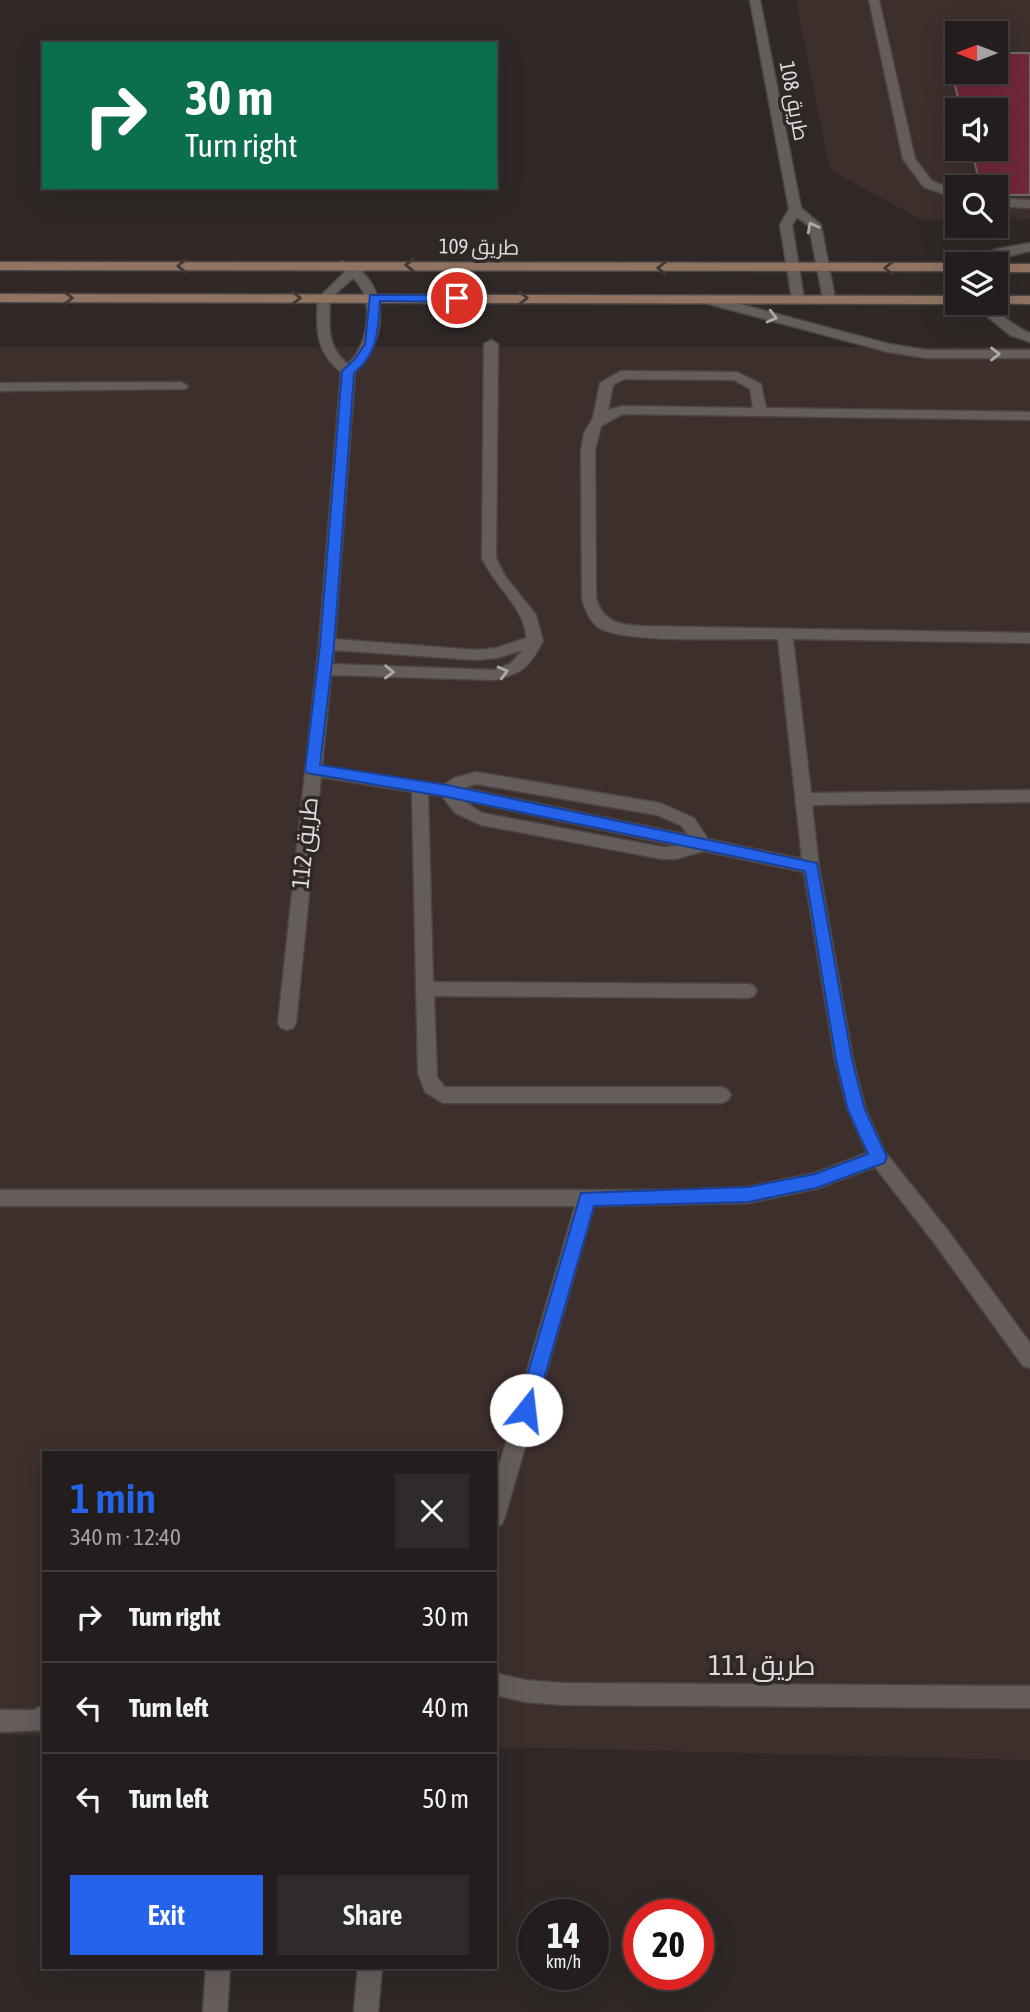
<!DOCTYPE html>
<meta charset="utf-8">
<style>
body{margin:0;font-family:"Asap Condensed",Cairo,sans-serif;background:#2f2b2a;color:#f1f3f6;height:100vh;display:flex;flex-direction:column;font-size:26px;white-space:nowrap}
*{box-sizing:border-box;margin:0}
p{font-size:23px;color:#a3a2a4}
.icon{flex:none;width:38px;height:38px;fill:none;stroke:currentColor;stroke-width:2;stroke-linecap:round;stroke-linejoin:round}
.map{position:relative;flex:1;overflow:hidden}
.side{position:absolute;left:42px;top:1451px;width:455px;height:518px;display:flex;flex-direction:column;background:#231e1d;border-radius:0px;box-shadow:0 7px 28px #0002,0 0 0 2px #403c3b}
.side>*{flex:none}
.guide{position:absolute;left:42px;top:42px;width:455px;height:147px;border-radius:0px;box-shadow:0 7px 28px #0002,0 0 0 2px #403c3b;background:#0b6e4f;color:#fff;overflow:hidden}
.needle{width:46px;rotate:270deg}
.controls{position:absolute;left:945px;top:21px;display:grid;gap:14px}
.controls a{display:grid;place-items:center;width:63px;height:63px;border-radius:0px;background:#231e1d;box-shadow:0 7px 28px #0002,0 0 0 2px #403c3b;font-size:35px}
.speed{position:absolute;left:518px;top:1899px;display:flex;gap:14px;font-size:35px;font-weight:700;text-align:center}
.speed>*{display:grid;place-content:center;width:91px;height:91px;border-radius:50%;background:#231e1d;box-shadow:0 7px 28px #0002,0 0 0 2px #403c3b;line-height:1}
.speed small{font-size:18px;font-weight:400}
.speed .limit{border:10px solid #d22;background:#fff;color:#111}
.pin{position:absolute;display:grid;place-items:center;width:60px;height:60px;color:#fff;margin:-30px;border:4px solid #fff;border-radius:50%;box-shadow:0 2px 7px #0007}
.me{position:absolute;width:77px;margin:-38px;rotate:16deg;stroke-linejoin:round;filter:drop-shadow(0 0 5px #0008)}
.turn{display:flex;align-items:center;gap:24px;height:147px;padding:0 28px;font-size:32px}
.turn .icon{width:91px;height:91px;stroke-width:2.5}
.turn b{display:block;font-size:49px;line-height:60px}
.round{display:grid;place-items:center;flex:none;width:74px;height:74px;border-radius:0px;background:#2f2b2a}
.summary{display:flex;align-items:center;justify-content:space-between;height:119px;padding:0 28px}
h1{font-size:42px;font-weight:600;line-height:52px;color:#2563eb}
.primary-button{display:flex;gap:14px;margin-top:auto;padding:14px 28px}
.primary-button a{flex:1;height:80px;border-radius:0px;background:#2563eb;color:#fff;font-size:28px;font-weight:600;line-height:80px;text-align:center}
.primary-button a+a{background:#2f2b2a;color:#f1f3f6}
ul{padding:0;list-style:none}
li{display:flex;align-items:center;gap:21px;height:91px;padding:0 28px;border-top:2px solid #403c3b}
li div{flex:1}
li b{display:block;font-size:26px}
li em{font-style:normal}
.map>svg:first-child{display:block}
</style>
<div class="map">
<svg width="1030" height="2012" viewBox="0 0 1030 2012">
<rect width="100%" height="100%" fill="#2f2827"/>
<g fill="#3c2f2c" fill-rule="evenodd">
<path d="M796,0H1030V219L996,220V187H957V220L924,221L830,170ZM957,33H996V72H957ZM957,110H996V149H957Z"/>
<polygon points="0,347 1030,347 1030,1760 495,1747 495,1452 44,1452 44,1736 0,1735"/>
</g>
<polygon fill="#712839" stroke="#706869" stroke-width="2" points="947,53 957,53 957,72 996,72 996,53 1030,53 1030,195 996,195 996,187 981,187 971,149 996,149 996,110 961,110"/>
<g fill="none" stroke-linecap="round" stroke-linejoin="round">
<g stroke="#4b4645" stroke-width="3">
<g id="lane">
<polygon points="750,0 760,0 801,208 821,225 835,299 834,302 824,302 823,299 809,226 797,217 792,225 804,299 798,303 792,299 780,225 789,209"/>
<polygon points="869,0 879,0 915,159 932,181 957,191 957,199 924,187 903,159"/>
<polygon points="996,198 1030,200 1030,208 996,206"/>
<polygon points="1030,243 1030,251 976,264 958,264 997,249"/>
<path d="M342,261L354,267L366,264L368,267L362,272C391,298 382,349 355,372L335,639L476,650L496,648L526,638C526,609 494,586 482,558L484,344L491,340L498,344L496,558L505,576L536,615L543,641C529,667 524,673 494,680L331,675L322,766L444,785L454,778L476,772L660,803L694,818L708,839L802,859L778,639C740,638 631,644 601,629C590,623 585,610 582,598L581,450L584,433L593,418L600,383L621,371L737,372L761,384L766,408L1030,412V420L623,414L601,426L595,450L596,598C603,622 619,625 642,626L1030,633V643L793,639L811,793L1030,790V802L812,805L819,867L853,1060L866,1110L885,1152L949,1232L1030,1343V1368L1023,1366L935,1244L875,1167L816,1189L748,1203L594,1206L505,1517L502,1524L495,1527V1480L575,1206H0V1190H676L748,1187L815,1173L867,1153L848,1110L835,1060L804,872L704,851L676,859H662L481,825L455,813L442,796L428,794L433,982L748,984L754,986L757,991L754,996L748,998L434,996L437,1077L445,1087H722L728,1090L731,1095L728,1100L722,1103H443L425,1092L418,1073L412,792L321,777L296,1023L293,1028L287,1030L281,1028L278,1023L319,644L341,372C315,351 316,329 318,298L345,272L336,265ZM353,278C376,298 369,344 348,364C326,347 329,324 330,299ZM624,379L734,380L750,389L753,408L622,406L608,410L613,385ZM334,650L476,660L497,658L523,650L510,664L494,670L333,664ZM476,784L657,815L682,826L688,835L463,788ZM462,800L679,846L662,847L482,813Z"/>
<polygon points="706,295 889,344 926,350 1030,350 1030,358 926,358 888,352 701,302 701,296"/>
<path d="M971,303C995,303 1008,325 1030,333V342L1010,335Z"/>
<polygon points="181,382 188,386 186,389 0,391 0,383"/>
<polygon points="495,1673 525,1680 562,1683 1030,1686 1030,1708 562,1705 525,1702 495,1695"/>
<polygon points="358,1967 382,1967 378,2012 354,2012"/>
</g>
</g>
<g stroke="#4b4645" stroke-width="3">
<g id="street">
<polygon points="44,1705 44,1730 0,1732 0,1710 34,1710"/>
<polygon points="206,1967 230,1967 227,2012 203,2012"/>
</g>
</g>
<g stroke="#4b4645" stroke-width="3">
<g id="secondary">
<polygon points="0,262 957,263 961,264 957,264 957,271 0,270"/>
<rect x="996" y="264" width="34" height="8"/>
<polygon points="0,294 957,296 957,303 961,303 957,304 0,302"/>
<polygon points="996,296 1030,296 1030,304 992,303 996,303"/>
</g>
</g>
<use href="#lane" fill="#655d5c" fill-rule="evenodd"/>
<use href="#street" fill="#655d5c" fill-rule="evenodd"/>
<use href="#secondary" fill="#917361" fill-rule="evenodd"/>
</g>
<defs><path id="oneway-chevron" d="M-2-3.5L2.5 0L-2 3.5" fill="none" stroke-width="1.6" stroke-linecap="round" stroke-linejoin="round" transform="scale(1.75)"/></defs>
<g stroke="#aea9a8">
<use href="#oneway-chevron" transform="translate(812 227) rotate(-118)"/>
<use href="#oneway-chevron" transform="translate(772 317) rotate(15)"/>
<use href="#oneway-chevron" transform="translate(995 354)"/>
<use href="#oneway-chevron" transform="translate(389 672) rotate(2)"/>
<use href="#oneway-chevron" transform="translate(503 672) rotate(-15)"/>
</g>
<g stroke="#433733">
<use href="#oneway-chevron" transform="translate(410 265) rotate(-179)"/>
<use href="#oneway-chevron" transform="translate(182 266) rotate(180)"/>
<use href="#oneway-chevron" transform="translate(662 268) rotate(-179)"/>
<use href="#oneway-chevron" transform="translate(889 268) rotate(180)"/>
<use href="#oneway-chevron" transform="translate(68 298)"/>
<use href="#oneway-chevron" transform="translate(296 298)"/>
<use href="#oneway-chevron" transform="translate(523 298)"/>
</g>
<path fill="#2563eb" stroke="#184099" stroke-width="2" d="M370,295H457L463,298L457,302L380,301C378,330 378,354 354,373L334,645L320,765L447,785L817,863L852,1060L865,1110L887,1157L884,1163L816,1188L748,1202L594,1206L535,1410L533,1417L526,1419L520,1417L517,1410L581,1193L748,1187L815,1174L868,1154L848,1110L836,1060L805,871L447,797L307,773L305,770L320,645L342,371L354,360L365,344Z"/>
<g text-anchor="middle" stroke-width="7" stroke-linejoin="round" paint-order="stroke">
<g font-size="21" fill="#dfdbda" stroke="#2f2827">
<text transform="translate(794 101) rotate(79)" y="7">طريق 108</text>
<text transform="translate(479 247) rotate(1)" y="7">طريق 109</text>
</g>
<g font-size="24" fill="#dfdbda" stroke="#2f2827">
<text transform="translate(305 843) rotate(-84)" y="8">طريق 112</text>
</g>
<g font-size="28" fill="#dfdbda" stroke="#2f2827">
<text x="762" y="1675">طريق 111</text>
</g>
</g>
</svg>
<div class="controls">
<a><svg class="needle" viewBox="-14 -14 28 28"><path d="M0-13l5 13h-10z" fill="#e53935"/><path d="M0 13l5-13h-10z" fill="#a3a2a4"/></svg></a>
<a><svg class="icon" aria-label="sound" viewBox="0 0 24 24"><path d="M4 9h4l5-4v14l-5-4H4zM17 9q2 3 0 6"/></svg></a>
<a><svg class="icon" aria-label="search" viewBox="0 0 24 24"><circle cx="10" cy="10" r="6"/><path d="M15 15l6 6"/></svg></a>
<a><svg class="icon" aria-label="layers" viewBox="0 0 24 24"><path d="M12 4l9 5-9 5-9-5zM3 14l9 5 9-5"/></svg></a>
</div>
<div class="speed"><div>14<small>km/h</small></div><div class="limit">20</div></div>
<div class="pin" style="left:457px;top:298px;background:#d93025"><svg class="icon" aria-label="arrive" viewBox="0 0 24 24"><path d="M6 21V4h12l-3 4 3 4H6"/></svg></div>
<svg class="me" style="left:526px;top:1410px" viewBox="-20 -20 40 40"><circle r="19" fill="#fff"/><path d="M0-13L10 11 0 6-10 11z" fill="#2563eb"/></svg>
<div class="guide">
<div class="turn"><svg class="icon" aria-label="right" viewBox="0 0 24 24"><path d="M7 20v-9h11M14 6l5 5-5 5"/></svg><div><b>30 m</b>Turn right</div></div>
</div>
<section class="side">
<div class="summary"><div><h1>1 min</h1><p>340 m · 12:40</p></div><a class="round"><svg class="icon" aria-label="close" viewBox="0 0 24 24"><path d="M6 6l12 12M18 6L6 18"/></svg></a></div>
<ul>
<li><svg class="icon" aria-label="right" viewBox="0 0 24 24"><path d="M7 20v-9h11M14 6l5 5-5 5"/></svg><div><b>Turn right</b></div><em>30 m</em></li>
<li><svg class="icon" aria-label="left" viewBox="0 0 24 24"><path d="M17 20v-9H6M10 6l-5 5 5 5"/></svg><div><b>Turn left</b></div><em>40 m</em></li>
<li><svg class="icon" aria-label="left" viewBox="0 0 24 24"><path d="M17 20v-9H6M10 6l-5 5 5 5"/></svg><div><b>Turn left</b></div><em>50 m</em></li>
</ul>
<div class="primary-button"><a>Exit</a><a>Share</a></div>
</section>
</div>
